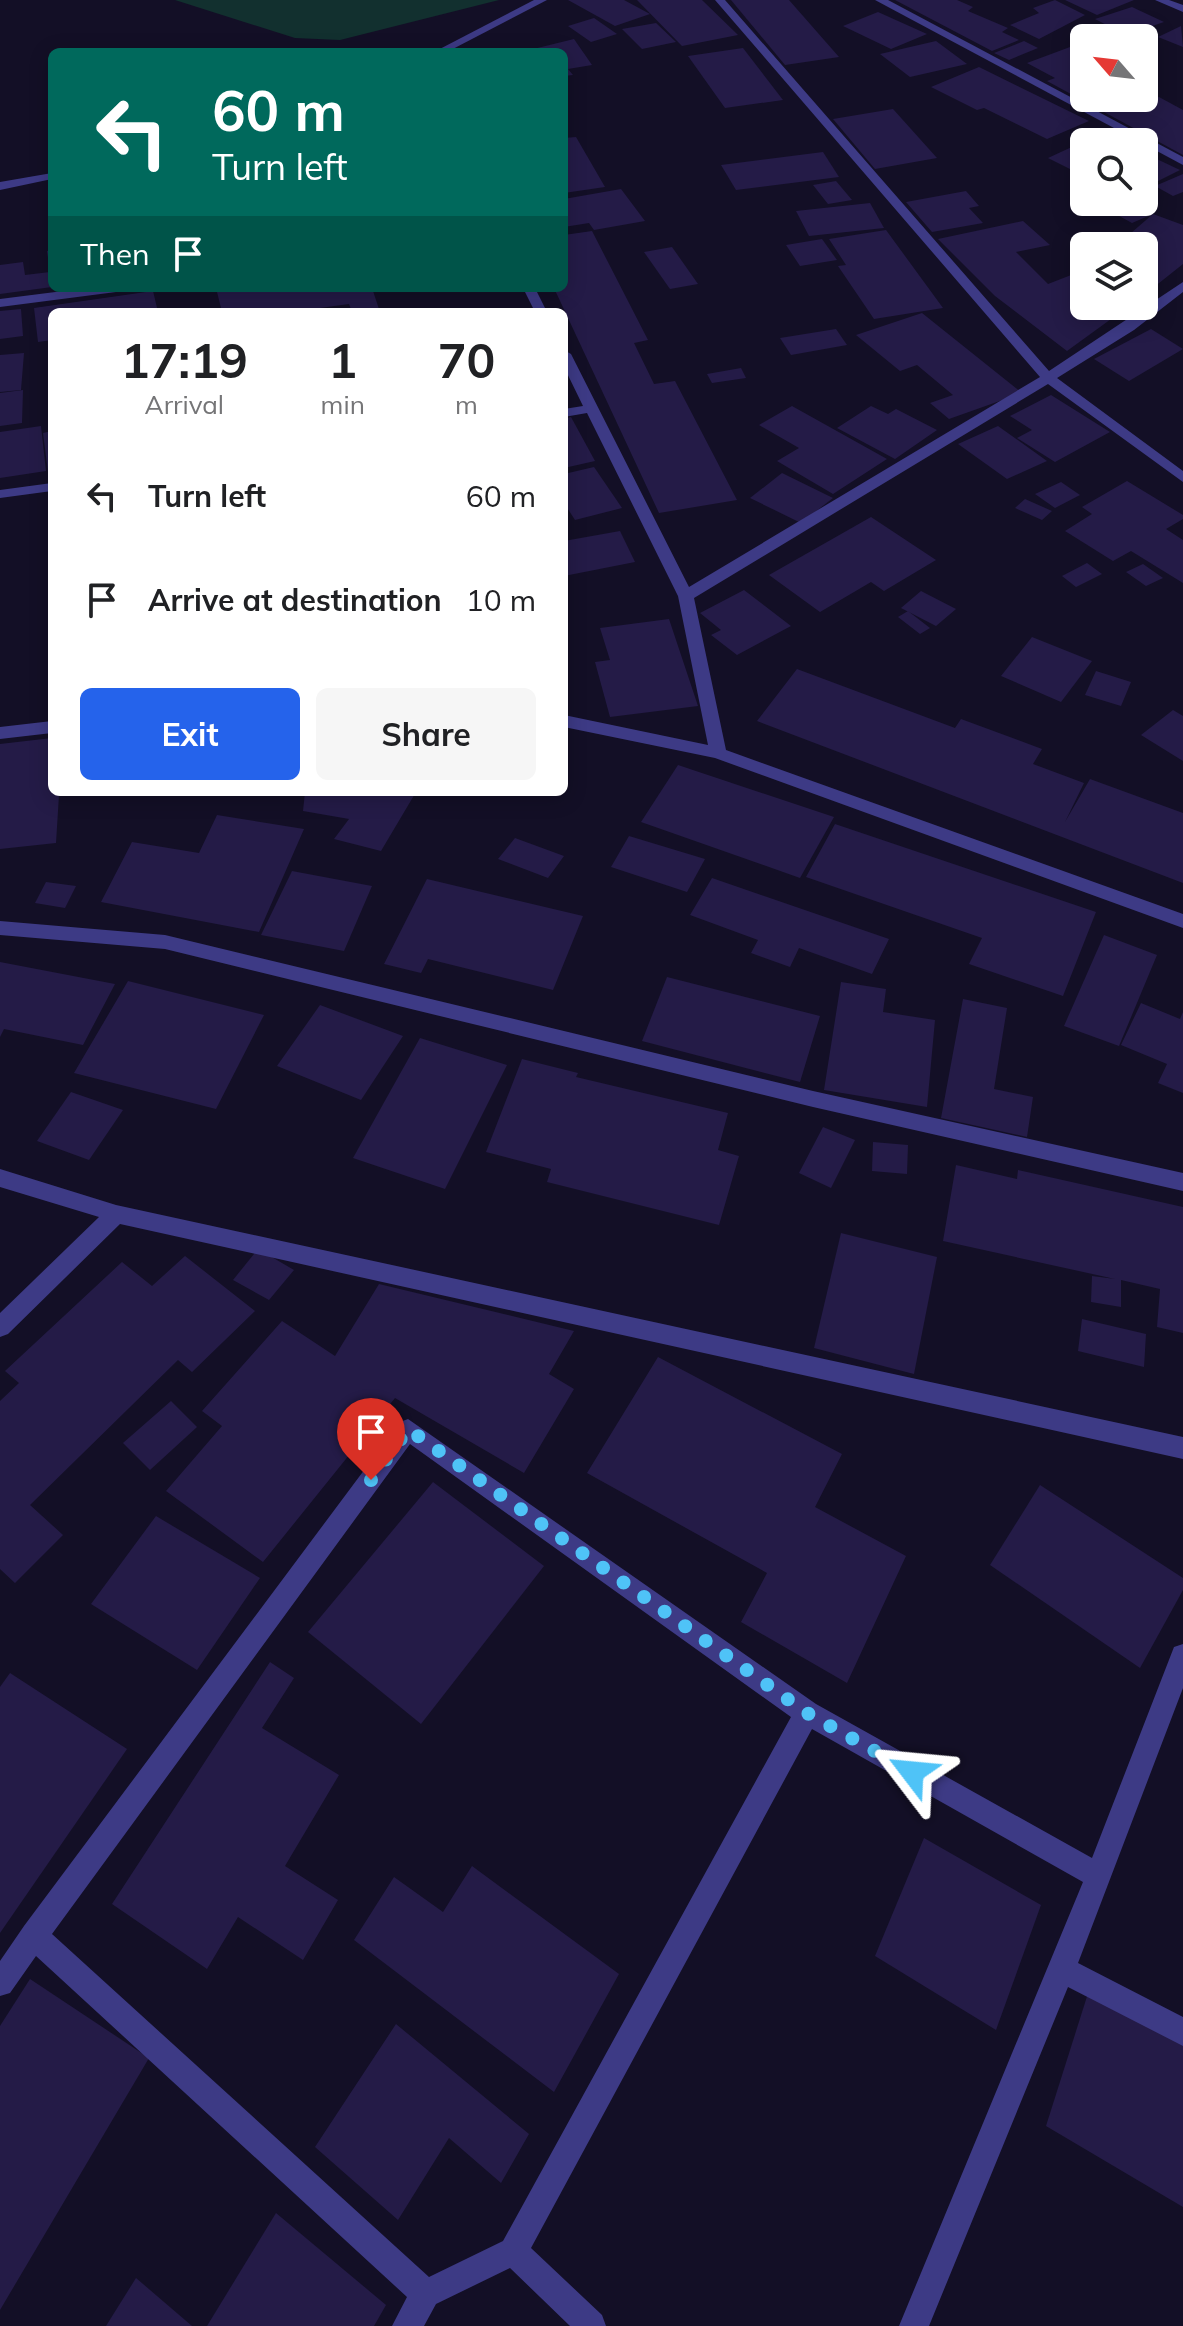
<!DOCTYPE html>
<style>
body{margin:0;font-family:Mulish,sans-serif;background:#f6f6f6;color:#202124;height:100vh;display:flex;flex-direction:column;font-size:30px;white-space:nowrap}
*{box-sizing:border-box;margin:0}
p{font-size:26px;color:#757577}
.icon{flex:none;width:44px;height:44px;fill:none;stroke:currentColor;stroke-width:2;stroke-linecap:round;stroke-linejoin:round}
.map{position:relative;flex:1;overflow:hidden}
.details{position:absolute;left:48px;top:308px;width:520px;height:488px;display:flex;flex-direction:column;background:#fff;border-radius:12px;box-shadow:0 4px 20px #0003}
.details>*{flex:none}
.guide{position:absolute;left:48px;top:48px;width:520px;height:244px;border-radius:12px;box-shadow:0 4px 20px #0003;background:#00695c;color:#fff;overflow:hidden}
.needle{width:52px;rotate:298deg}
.tools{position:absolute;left:1070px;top:24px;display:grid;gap:16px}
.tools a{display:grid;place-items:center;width:88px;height:88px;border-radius:12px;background:#fff;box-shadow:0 4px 20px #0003;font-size:40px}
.pin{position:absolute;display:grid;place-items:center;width:68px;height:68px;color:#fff;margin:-82px -34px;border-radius:50% 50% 50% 0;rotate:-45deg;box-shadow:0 0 8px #0007}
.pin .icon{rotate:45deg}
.me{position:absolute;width:88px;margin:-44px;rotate:299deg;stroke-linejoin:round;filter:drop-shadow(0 0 6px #0008)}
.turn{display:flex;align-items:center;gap:28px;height:168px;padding:0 32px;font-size:36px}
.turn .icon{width:104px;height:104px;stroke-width:2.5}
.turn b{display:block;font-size:56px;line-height:68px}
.then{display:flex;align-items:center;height:76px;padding:0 32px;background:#0003;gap:16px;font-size:30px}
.eta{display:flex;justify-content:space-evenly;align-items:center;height:136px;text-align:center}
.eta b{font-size:48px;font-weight:700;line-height:56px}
.cta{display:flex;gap:16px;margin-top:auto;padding:16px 32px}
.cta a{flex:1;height:92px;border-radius:12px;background:#2563eb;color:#fff;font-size:32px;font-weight:700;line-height:92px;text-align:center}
.cta a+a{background:#f6f6f6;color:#202124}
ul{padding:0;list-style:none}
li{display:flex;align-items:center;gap:24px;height:104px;padding:0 32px}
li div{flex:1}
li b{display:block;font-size:30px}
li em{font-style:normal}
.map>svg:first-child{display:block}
</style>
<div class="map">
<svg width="1183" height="2326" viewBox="0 0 1183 2326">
<rect width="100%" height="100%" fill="#130f26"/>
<polygon fill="#12302f" points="175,0 499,0 340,40 295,38"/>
<g fill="#241b47">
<polygon points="568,0 624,0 650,14 615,26"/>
<polygon points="637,0 702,0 738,35 682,46"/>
<polygon points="731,0 789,0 839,57 785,65"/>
<polygon points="895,0 957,0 973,7 968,11 1008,28 1002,32 1019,40 992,51"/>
<polygon points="1055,0 1085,15 1039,39 1010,25 1039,13 1033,8"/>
<polygon points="1065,0 1134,0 1097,15"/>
<polygon points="1132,7 1164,22 1126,35 1095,19"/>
<polygon points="878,12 927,34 891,49 843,26"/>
<polygon points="594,18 617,34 591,42 568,26"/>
<polygon points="656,23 676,42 642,49 622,29"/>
<polygon points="1181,26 1183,47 1158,37"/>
<polygon points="574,39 592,65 568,69 573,75 564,76 564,52 521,52"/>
<polygon points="936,41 967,64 910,77 880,54"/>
<polygon points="1024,41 1038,48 1009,60 994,53"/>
<polygon points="1070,47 1084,55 1084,98 1142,98 1148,101 1159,97 1183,110 1183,155 1047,81 1055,78 1027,63"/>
<polygon points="743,48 783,100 725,108 688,56"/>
<polygon points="979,67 1089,121 1047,139 984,108 977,110 931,87"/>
<polygon points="893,109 937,158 875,169 833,119"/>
<polygon points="1102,133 1121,142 1084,142 1084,176 1048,158"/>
<polygon points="576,137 605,187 564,193 564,138"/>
<polygon points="823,152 839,177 736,190 721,165"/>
<polygon points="1144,153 1180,170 1144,188"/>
<polygon points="1183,174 1183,192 1173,196 1155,186"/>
<polygon points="836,181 852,200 828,204 813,185"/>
<polygon points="621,189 645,221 594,230 589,223 564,227 564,199"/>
<polygon points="966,191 979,206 969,208 983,223 932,232 906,202"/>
<polygon points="1111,202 1130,202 1153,214 1132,223 1101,206"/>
<polygon points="870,203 884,228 809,236 796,211"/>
<polygon points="1153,214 1183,225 1183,264 1144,295 1144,246 1116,246"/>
<polygon points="1023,221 1050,245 1016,252 1048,284 1084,270 1084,306 1129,306 1067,351 995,296 938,239"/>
<polygon points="886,230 943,308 874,319 838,266 846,265 829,239"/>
<polygon points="592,231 648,340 634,343 654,384 675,381 737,500 659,513 554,288 564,288 564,235"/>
<polygon points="822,239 837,260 800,266 786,245"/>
<polygon points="672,247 698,284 670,289 644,252"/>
<polygon points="52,250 52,287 0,294 0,265 23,262 25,275 50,272 47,251"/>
<polygon points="216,288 372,288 380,312 352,312 349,304 291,312 222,312"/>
<polygon points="153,291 158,312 52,312 52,340 38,342 34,308"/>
<polygon points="21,309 23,336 0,339 0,311"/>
<polygon points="922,313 1022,393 949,419 930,403 953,395 917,365 900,371 856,335"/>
<polygon points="836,329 847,345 791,355 780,338"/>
<polygon points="1151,329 1183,349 1129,381 1094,359"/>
<polygon points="24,353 21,390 0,392 0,355"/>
<polygon points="741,368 746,378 712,383 707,374"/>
<polygon points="23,390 22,423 0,426 0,393"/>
<polygon points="1051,395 1110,432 1055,462 1017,438 1032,430 1010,416"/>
<polygon points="792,406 887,459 833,494 777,461 799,448 759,425"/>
<polygon points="871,406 888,414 896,409 937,430 895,459 837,428"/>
<polygon points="571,417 595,461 564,468 564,419"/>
<polygon points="41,426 46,471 0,478 0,432"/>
<polygon points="998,426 1047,461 1007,479 958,444"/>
<polygon points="52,431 52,472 48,472 43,433"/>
<polygon points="594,467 622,508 575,520 564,503 564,474"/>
<polygon points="782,473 833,498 801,523 750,498"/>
<polygon points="1127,481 1183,515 1183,519 1166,529 1183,540 1183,583 1131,551 1113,561 1065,531 1092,514 1082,507"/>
<polygon points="1061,482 1080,495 1055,508 1035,494"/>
<polygon points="1025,499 1052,511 1042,520 1015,508"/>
<polygon points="871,517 936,560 884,591 871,582 820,612 769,575"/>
<polygon points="620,531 635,562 564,576 564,541"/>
<polygon points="1087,563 1102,574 1076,587 1062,576"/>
<polygon points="1143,564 1163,578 1146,586 1126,572"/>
<polygon points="744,590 791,626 737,655 711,635 721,630 700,613"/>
<polygon points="921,591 956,609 936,626 901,608"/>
<polygon points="908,611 930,628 920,634 898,617"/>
<polygon points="669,619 698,706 610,717 595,662 610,660 600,628"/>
<polygon points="1032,637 1092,661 1061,702 1001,676"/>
<polygon points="797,669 955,728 961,719 1042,749 1033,764 1084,783 1065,822 1090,779 1183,813 1183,883 757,721"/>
<polygon points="1096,671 1131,682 1121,706 1085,695"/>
<polygon points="1173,710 1183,716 1183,761 1141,735"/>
<polygon points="52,738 52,792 66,794 59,795 56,843 0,849 0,744"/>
<polygon points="678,765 834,817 800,878 641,822"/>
<polygon points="305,792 416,792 381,851 334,839 349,819 303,811"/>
<polygon points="217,815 304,829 259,932 101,902 132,842 199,853"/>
<polygon points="835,824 1096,912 1063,996 969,964 982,938 806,877"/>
<polygon points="629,836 705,859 687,892 611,867"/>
<polygon points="515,838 564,856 548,878 498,859"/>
<polygon points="292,871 372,886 344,951 261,935"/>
<polygon points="712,878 889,939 872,974 799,948 790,967 751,953 758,940 690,915"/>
<polygon points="427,879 583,916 553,990 428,959 421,973 384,964"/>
<polygon points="46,882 76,886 65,908 35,903"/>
<polygon points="1104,935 1157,955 1119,1046 1064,1026"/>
<polygon points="0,962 115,984 83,1045 4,1029 0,1037"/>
<polygon points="667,977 820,1016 800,1082 642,1041"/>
<polygon points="128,981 264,1015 216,1109 74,1073"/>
<polygon points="841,982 886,989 883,1012 935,1020 927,1107 824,1090"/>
<polygon points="963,999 1007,1008 994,1089 1033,1097 1027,1137 941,1118"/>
<polygon points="1141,1003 1180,1019 1183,1012 1183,1093 1158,1083 1167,1064 1121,1045"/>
<polygon points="320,1005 403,1036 361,1100 277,1066"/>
<polygon points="420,1038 507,1065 445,1189 353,1158"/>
<polygon points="522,1059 578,1073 576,1077 728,1113 718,1150 739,1156 719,1225 547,1182 551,1169 486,1152"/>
<polygon points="71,1092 123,1110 89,1160 37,1141"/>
<polygon points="823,1127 855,1140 831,1188 799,1173"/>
<polygon points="873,1142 908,1145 907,1174 872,1171"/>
<polygon points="956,1165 1017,1179 1018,1170 1183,1207 1183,1333 1157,1327 1160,1289 1121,1280 1121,1307 1091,1302 1092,1276 1115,1279 943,1241"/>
<polygon points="841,1233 937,1257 914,1374 814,1348"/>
<polygon points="258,1249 294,1270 269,1300 233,1280"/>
<polygon points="185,1256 255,1311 192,1372 178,1360 30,1505 63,1535 15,1583 0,1569 0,1401 19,1383 5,1371 122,1262 152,1286"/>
<polygon points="379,1284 574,1331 549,1374 574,1389 524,1473 395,1398 263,1562 166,1491 222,1426 202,1411 282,1321 335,1356"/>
<polygon points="1082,1319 1146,1334 1144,1367 1078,1351"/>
<polygon points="658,1357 842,1454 815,1507 906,1556 847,1683 741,1622 767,1573 587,1473"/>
<polygon points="171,1401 197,1427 150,1470 123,1443"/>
<polygon points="433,1482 544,1566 421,1724 308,1632"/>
<polygon points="1040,1485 1183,1578 1183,1590 1140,1668 990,1565"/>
<polygon points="156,1516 260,1578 197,1670 91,1604"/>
<polygon points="270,1662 294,1678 262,1728 339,1775 285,1866 338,1900 303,1960 238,1917 207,1969 112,1904"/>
<polygon points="10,1673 127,1749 0,1933 0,1687"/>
<polygon points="924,1838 1041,1905 996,2030 875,1956"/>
<polygon points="472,1866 619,1974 554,2092 354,1940 394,1877 443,1912"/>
<polygon points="30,1979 149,2058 0,2310 0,2026"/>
<polygon points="1090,1987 1183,2039 1183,2207 1046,2126"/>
<polygon points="396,2024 529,2134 501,2183 449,2138 398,2220 315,2147"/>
<polygon points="276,2213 386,2305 374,2326 207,2326"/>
<polygon points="136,2278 192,2326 106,2326"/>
</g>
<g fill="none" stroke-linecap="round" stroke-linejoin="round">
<g fill="#3d3a85" fill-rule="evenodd">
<polygon points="534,0 547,0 447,52 434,52"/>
<polygon points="715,0 725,0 1049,371 1183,282 1183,292 1134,330 1057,378 1183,471 1183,482 1048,384 694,598 726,750 1183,914 1183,928 715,758 564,727 564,715 708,745 678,596 587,413 564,417 564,409 583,406 564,367 564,350 571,354 689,587 1040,377"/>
<polygon points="875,0 888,0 1183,157 1183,165"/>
<polygon points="52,173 52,179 0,190 0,182"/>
<polygon points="87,288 122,288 116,292 0,307 0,299"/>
<polygon points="523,288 535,288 547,312 535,312"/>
<polygon points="52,483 52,491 0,498 0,490"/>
<polygon points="52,721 52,733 0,739 0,727"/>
<polygon points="0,921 165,935 813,1091 1183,1173 1183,1191 813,1107 165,949 0,935"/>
<polygon points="0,1169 116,1205 1183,1437 1183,1459 120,1224 8,1334 0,1337 0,1313 99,1217 0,1187"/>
<path d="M408,1419L816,1704L1092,1858L1174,1647L1183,1644V1688L1078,1963L1183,2017V2046L1068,1987L929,2326H899L1083,1882L812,1729L531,2248L602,2315L606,2326H570L510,2268L436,2304L424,2326H392L407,2297L36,1956L10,1993L0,1996V1961L24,1926L400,1422ZM410,1444L791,1717L503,2241L429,2277L52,1934Z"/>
</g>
<polygon fill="#3d3a85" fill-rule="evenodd" points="1155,0 1169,0 1183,5 1183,12"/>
</g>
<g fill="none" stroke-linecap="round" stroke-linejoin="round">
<polyline stroke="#4fc3f7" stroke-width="14" stroke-dasharray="0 25.2" points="371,1480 408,1429 807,1713 912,1772"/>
</g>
</svg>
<div class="tools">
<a><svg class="needle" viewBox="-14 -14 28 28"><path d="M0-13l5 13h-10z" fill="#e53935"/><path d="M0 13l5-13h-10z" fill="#757577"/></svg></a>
<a><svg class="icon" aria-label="search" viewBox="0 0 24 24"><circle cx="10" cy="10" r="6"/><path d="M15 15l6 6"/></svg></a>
<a><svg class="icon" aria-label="layers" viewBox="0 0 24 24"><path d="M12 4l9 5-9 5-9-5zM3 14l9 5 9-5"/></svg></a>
</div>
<div class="pin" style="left:371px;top:1480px;background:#d93025"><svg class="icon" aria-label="arrive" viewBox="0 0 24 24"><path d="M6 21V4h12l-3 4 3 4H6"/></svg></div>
<svg class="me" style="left:912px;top:1772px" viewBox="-20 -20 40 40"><path d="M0-17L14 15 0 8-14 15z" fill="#4fc3f7" stroke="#fff" stroke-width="4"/></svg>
<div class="guide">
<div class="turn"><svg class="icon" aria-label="left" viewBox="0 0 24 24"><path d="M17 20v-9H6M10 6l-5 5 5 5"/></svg><div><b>60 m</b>Turn left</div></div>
<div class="then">Then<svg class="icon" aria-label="arrive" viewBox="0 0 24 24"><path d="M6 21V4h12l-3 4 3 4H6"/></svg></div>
</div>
<section class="details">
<div class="eta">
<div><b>17:19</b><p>Arrival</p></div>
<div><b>1</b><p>min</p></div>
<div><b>70</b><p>m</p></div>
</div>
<ul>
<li><svg class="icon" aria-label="left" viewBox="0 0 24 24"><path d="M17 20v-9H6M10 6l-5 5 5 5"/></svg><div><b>Turn left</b></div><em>60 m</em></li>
<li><svg class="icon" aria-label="arrive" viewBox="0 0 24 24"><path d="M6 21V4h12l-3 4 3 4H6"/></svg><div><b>Arrive at destination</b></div><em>10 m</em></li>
</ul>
<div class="cta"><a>Exit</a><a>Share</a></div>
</section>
</div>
